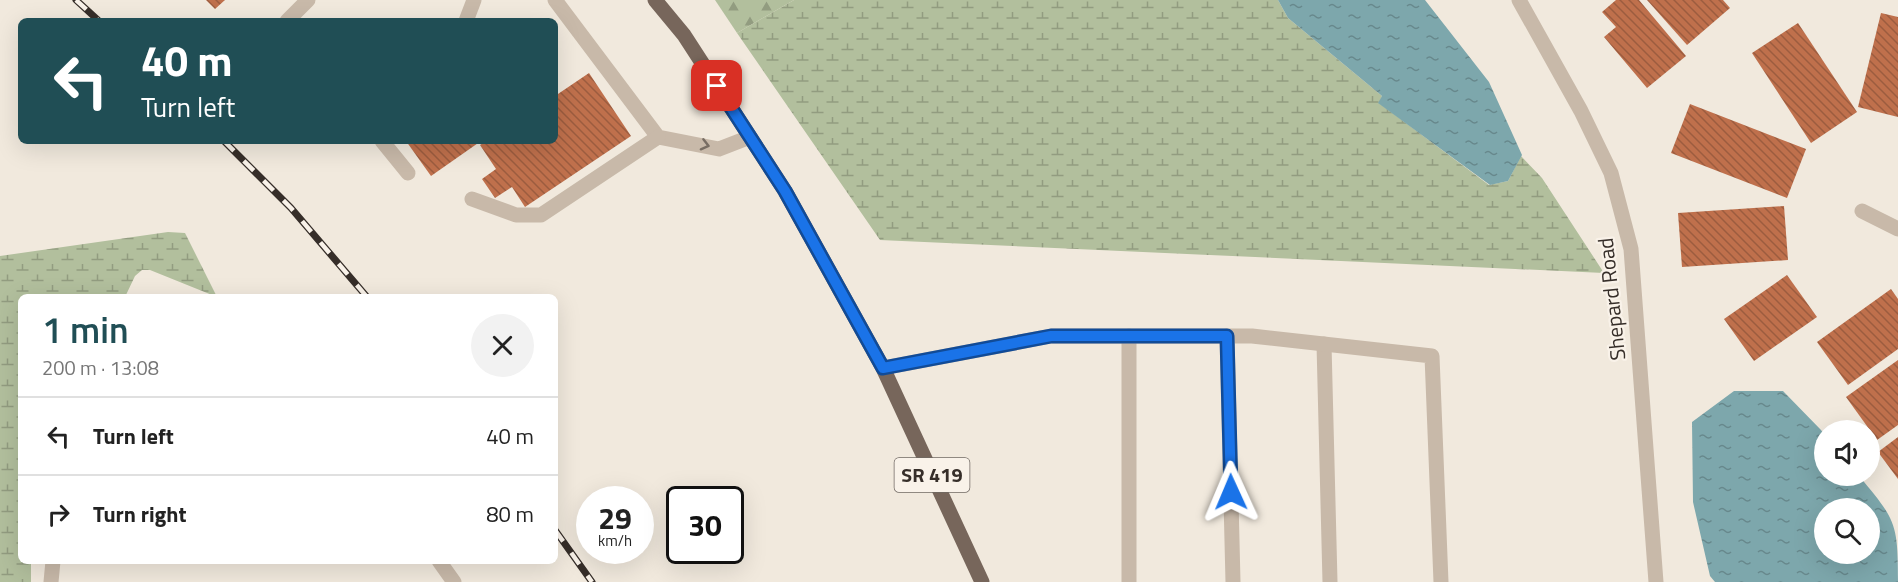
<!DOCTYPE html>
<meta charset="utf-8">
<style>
body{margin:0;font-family:"Titillium Web",sans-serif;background:#f2f2f2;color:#222;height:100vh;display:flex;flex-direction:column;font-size:22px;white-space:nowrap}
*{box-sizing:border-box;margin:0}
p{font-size:20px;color:#767676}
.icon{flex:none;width:33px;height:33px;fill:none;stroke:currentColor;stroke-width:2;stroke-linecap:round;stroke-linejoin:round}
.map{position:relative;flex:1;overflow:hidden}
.drawer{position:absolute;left:18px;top:294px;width:540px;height:270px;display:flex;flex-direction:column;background:#fff;border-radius:9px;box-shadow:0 6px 24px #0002}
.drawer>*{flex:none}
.hud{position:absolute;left:18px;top:18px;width:540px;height:126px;border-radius:9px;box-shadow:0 6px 24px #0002;background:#204e55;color:#fff;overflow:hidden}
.buttons{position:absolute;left:1814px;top:420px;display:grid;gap:12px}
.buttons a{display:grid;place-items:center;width:66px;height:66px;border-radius:50%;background:#fff;box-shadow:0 6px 24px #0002;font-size:30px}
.speed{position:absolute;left:576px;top:486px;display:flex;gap:12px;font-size:30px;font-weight:700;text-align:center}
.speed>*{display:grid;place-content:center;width:78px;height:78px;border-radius:50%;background:#fff;box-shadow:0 6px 24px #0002;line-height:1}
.speed small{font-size:15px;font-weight:400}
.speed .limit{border:3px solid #111;border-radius:9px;background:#fff;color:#111}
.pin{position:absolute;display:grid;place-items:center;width:51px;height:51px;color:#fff;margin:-26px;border-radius:12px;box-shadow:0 3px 9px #0006}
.me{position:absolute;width:66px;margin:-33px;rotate:359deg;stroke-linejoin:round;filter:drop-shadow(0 0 4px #0008)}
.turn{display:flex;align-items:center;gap:21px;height:126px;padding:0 24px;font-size:27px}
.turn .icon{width:78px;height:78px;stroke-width:2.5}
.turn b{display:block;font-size:42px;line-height:51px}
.round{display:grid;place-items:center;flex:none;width:63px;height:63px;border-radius:32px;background:#f2f2f2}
.summary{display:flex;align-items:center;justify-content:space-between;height:102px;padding:0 24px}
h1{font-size:36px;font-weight:600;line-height:45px;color:#204e55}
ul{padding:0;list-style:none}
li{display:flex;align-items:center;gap:18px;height:78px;padding:0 24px;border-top:2px solid #e0e0e0}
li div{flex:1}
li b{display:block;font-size:22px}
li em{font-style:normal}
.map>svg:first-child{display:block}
</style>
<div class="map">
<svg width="1898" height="582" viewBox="0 0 1898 582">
<defs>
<pattern id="forest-firs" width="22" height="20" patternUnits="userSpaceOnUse" patternTransform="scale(1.5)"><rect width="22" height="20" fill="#b2bf9d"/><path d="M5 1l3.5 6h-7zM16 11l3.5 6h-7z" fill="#929c80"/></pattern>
<pattern id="wetland-marsh" width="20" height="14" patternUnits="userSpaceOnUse" patternTransform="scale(1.5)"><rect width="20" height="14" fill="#b2bf9d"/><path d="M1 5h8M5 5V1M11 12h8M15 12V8" fill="none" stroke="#929c80"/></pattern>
<pattern id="water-ripples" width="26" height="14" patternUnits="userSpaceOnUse" patternTransform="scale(1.5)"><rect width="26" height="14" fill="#7da7ac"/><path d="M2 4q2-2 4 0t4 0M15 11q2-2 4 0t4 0" fill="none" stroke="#67888c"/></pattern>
<pattern id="building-back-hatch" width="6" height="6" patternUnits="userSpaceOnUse" patternTransform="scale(1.5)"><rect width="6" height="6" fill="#bf704c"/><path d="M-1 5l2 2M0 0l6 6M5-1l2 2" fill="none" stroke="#9c5c3f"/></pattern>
</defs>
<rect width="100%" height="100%" fill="#f1e9dd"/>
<polygon fill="url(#forest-firs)" points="715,0 794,0 737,33"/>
<g fill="url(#wetland-marsh)">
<polygon points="794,0 1278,0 1288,18 1382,96 1379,103 1489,185 1508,181 1521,156 1542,178 1604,273 880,240 737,33"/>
<polygon points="168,232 185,233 217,297 150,270 142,270 135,276 125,297 21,297 21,561 31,561 31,582 0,582 0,256"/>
</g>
<g fill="url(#water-ripples)" fill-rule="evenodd">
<polygon points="1278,0 1425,0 1489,82 1522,155 1508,181 1490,185 1378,103 1382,96 1288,18"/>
<path d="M1734,391H1783L1821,430L1824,434V476H1859C1896,520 1898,523 1898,582H1715L1710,576L1693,502L1692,422ZM1824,508H1869V554H1824Z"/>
</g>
<g fill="url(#building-back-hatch)">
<polygon points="206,0 225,0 215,9"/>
<polygon points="1616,0 1639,0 1686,56 1647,88 1604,37 1616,27 1602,12"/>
<polygon points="1647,0 1723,0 1730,8 1687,45"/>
<polygon points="1881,13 1898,17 1898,117 1858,107"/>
<polygon points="1798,23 1857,112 1811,143 1752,53"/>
<polygon points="589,73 631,136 525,207 512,187 495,198 482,179 496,169 480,145 486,141 555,141 555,96"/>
<polygon points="1690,104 1806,149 1787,198 1671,153"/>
<polygon points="406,141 481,141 431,176"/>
<polygon points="1784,206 1788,260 1682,267 1678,213"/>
<polygon points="1787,275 1817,317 1754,361 1724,319"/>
<polygon points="1891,289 1898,299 1898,349 1848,385 1817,342"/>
<polygon points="1898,360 1898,425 1877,440 1846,397"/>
<polygon points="1898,437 1898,479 1878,452"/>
</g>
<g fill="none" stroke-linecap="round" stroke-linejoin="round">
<g stroke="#c8b9a9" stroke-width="15">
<polyline points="555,0 658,137 719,149 750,137"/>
<polyline points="287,21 308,0"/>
<polyline points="466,21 474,0"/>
<polyline points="382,141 408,173"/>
<polyline points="472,199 516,215 541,215 658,137"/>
<polyline points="439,561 454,582"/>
<polyline points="51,582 53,561"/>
</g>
<g stroke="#c8b9a9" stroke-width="15">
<polyline points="1862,211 1898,229"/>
<polyline points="1129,336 1129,582"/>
<polyline points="1227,336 1233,582"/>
<polyline points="1324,344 1330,582"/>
<polyline points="883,368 1051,336 1252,336 1432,356 1441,582"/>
</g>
<polyline stroke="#c8b9a9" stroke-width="15" points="1519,0 1581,111 1611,173 1631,249 1656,582"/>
<polyline stroke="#77665b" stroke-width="15" points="655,0 684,35 785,191 883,368 982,582"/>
<g stroke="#362e29" stroke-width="7">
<g id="rail">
<polyline points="76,0 99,21"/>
<polyline points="224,141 291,208 367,297"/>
<polyline points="555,530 592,582"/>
</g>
</g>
<use href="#rail" stroke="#f9f2e9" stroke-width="4.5" stroke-dasharray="14" stroke-linecap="butt"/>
</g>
<defs><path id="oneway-chevron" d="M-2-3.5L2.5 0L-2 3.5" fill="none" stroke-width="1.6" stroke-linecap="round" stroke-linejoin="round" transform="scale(1.5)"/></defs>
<use stroke="#786d63" href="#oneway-chevron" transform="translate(705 145) rotate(14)"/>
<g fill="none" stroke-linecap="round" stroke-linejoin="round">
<g stroke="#114b97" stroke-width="15">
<polyline id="route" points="717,86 785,191 883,368 1051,336 1227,336 1231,492"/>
</g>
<use href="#route" stroke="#1a73e8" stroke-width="10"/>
</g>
<g text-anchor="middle" stroke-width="4.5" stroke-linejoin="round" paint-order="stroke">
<rect fill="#f9f2e9" stroke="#706963" stroke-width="1.5" x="894.5" y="458" width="75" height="34" rx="4.5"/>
<g font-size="20" font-weight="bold" fill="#362e29">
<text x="932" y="482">SR 419</text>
</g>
<g font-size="21" fill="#362e29" stroke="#f9f2e9">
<text transform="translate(1612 299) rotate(-96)" y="7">Shepard Road</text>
</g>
</g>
</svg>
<div class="buttons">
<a><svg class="icon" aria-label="sound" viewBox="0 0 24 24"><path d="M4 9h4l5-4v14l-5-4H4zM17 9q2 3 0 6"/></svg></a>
<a><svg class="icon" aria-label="search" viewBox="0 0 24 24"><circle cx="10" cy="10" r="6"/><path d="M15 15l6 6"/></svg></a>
</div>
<div class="speed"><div>29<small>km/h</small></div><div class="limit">30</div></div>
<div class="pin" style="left:717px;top:86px;background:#d93025"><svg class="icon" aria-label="arrive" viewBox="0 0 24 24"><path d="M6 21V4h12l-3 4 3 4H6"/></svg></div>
<svg class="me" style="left:1231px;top:492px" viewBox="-20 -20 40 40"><path d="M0-17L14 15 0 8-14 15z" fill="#1a73e8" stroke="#fff" stroke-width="4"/></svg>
<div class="hud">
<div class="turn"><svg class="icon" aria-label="left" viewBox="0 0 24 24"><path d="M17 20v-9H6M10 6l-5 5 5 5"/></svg><div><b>40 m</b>Turn left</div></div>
</div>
<section class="drawer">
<div class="summary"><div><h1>1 min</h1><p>200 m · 13:08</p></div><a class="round"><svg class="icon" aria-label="close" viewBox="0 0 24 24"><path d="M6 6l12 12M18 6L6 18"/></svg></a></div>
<ul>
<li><svg class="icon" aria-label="left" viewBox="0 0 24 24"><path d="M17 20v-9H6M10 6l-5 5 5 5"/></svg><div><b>Turn left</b></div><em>40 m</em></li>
<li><svg class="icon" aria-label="right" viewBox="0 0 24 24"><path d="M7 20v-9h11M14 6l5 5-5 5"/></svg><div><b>Turn right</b></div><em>80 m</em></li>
</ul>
</section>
</div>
